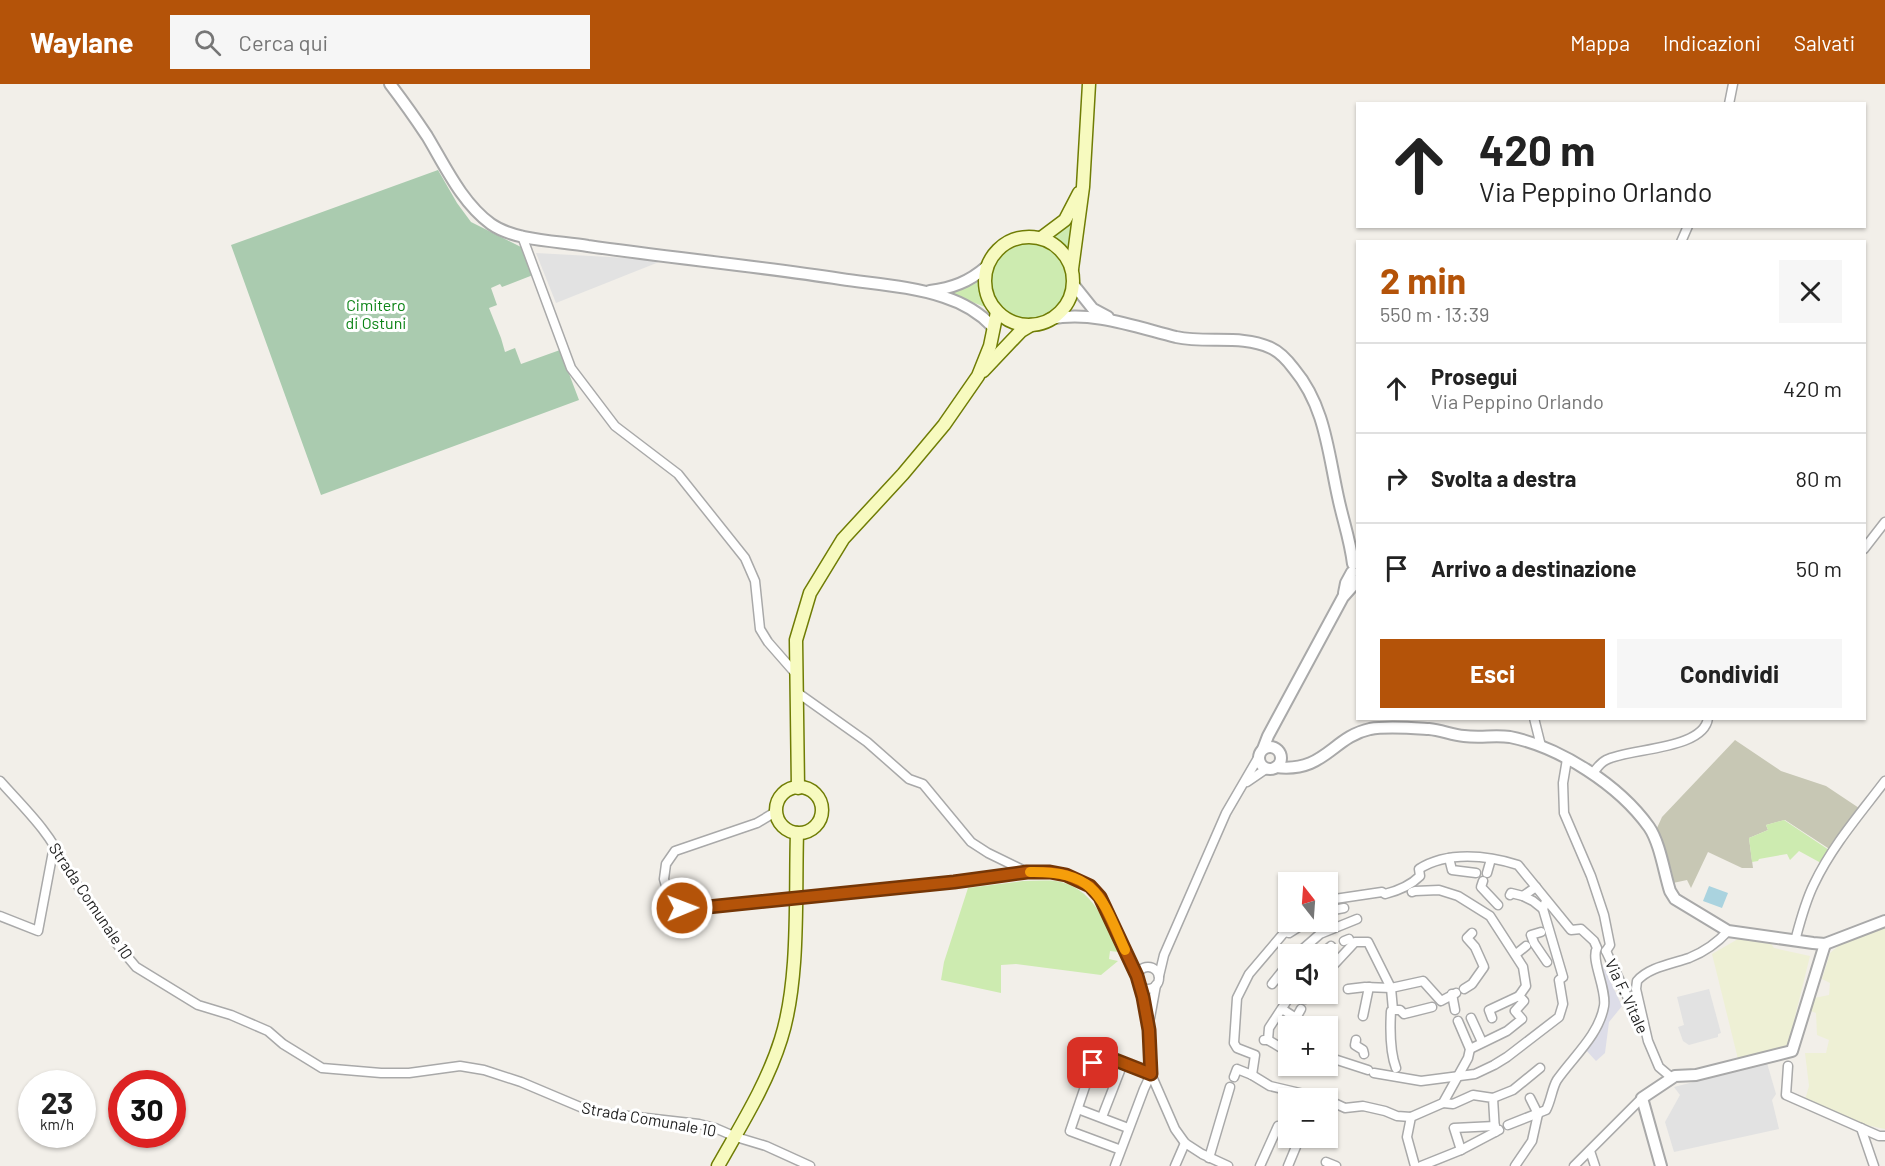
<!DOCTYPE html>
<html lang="it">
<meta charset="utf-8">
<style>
body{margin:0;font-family:Barlow,sans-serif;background:#f6f6f6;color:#222;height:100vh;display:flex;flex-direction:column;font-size:22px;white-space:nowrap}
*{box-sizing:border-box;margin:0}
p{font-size:20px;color:#767676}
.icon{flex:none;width:33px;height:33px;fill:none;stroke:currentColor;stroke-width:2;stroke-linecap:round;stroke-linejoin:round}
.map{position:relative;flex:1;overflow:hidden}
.side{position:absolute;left:1356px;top:156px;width:510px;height:480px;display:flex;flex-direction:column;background:#fff;border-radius:0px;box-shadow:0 2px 4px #0004}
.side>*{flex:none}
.banner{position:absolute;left:1356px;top:18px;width:510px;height:126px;border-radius:0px;box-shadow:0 2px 4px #0004;background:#fff;color:#222;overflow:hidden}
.needle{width:39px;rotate:343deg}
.tools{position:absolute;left:1278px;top:788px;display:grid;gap:12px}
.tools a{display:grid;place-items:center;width:60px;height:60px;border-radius:0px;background:#fff;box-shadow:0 2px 4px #0004;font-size:30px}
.speed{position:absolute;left:18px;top:986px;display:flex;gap:12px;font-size:30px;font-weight:700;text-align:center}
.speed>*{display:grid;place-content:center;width:78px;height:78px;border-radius:50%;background:#fff;box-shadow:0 2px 4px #0004;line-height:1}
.speed small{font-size:15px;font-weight:400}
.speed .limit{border:9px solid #d22;background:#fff;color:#111}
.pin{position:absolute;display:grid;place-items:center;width:51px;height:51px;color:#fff;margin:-26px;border-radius:12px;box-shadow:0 3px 9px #0006}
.me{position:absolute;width:66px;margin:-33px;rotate:89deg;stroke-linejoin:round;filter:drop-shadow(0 0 4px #0008)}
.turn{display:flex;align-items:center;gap:21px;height:126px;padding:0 24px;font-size:27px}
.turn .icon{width:78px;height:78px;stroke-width:2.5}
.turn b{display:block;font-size:42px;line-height:51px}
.round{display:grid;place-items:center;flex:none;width:63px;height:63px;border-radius:0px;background:#f6f6f6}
.head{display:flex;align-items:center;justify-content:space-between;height:102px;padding:0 24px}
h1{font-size:36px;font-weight:700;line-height:45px;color:#b45309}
.cta{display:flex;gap:12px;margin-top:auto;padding:12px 24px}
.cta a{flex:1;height:69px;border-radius:0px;background:#b45309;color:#fff;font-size:24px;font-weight:700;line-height:69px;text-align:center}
.cta a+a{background:#f6f6f6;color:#222}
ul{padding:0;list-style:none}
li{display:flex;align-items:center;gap:18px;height:90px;padding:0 24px;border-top:2px solid #e0e0e0}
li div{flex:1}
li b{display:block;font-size:22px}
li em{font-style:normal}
header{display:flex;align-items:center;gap:36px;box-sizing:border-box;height:84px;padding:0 30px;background:#b45309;color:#fff}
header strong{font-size:28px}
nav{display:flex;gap:33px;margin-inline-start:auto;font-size:21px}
.search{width:420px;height:54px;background:#f6f6f6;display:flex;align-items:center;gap:15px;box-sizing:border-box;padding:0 21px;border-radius:0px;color:#767676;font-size:22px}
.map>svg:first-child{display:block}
</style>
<header>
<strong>Waylane</strong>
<div class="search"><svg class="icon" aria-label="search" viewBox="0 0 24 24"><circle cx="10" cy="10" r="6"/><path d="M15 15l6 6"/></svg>Cerca qui</div>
<nav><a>Mappa</a><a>Indicazioni</a><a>Salvati</a></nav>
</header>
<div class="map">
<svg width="1885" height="1082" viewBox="0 0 1885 1082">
<rect width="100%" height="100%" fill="#f2efe9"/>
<polygon fill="#c7c7b4" points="1735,656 1781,687 1826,702 1859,724 1831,766 1785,736 1766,741 1768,746 1749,754 1753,784 1742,784 1708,768 1691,804 1687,796 1673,799 1665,784 1657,744 1662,733"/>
<g fill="#eef0d5">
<polygon points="1885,842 1885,1045 1866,1041 1805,1016 1809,1002 1805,969 1826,969 1829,956 1817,951 1816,929 1811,927 1814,914 1829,911 1830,899 1822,895 1830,869 1842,859"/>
<polygon points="1738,855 1770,858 1774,864 1810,872 1788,961 1738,975 1712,870"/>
</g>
<g fill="#cdebb0">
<polygon points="1072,137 1075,139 1069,166 1053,152"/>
<circle cx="1028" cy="197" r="38"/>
<polygon points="978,194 981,194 980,198 987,220 985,223 949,209"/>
<polygon points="1784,736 1829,766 1821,779 1799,767 1790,776 1787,770 1759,775 1758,777 1752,778 1749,754 1768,746 1766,741"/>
<path d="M1023,797C1034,797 1046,796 1056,797C1093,803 1105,838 1119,868L1110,867L1109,875L1118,877L1101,891L1016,880L1001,881V909L941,896L944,878L968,804Z"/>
</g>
<polygon fill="#aacbaf" points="438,86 457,119 471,138 523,164 533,191 502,203 500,200 491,204 497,221 489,224 501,254 505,268 515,264 521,280 560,266 579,316 321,411 231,161"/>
<g fill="#e2e2e2">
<polygon points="536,169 664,176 556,219"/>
<polygon points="1709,905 1721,949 1718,950 1718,953 1689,961 1683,957 1678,943 1684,941 1677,913"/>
<polygon points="1767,979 1776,1010 1772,1016 1779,1045 1674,1068 1665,1038 1680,1011 1674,1003"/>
</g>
<polygon fill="#dddde8" points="1599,873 1622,922 1609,938 1605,969 1596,977 1585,965 1601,943 1608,920 1608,908"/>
<polygon fill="#aad3df" points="1709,802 1728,809 1722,824 1703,817"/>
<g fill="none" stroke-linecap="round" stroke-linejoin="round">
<g stroke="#a9a9a9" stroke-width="11">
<g id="minor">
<polyline points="1729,20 1733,0"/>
<polyline points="522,152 571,284 615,342 678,390 745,474 755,497 760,545 768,558 796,590"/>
<polyline points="1681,158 1688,142"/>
<polyline points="1864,465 1885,438"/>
<polyline points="798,609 867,658 909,695 923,700 971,758 988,769 1027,788"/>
<polyline points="1534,634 1541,662"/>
<polyline points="1567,675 1563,699 1564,729 1591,792 1604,831 1610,861 1606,867"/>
<path d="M1593,689C1597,684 1600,679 1606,676C1629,664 1704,666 1708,634"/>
<path d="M0,697C23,723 51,749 64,781L116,859L136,883L198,921L231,931L268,947L283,960L322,984L381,989H409L460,982L484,986L521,998L585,1025L602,1029L699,1040L715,1044L736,1053L766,1062L810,1082"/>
<polyline points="1247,698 1266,685"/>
<polyline points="1449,774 1452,786 1476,789"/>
<polyline points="1487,789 1491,775"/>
<polyline points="1483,797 1481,803 1498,821"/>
<polyline points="1412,808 1415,807 1439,806 1458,812 1490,832 1523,883 1526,902 1519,912 1524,917 1515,927 1522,935 1507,947 1470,965"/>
<polyline points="1510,811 1511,809 1523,812 1536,803"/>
<polyline points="818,812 954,798 1027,788 1050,788 1066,791 1090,802 1100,814 1137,892"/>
<polyline points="1523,812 1533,817 1543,825"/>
<path d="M1328,816L1382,808L1385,810C1397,807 1411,801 1420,792L1419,785C1447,767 1487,771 1518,781L1571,846L1581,845L1594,857L1597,864C1590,875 1607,905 1604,922C1599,951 1573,973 1557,996C1552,1004 1551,1017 1546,1026L1508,1041"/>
<polyline points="771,817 698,824 682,823 670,816 664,795 666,780 675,767 757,739 777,727"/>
<polyline points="1328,827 1344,824"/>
<polyline points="0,832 38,847 54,762"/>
<polyline points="1285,848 1289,849 1308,837"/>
<polyline points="1541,848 1531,851 1534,859 1547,878"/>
<polyline points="1344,857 1349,855"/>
<path d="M1795,857C1800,838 1805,818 1814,800C1832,762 1860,730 1885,697"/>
<polyline points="1606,867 1640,940"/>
<polyline points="1297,870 1320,850 1357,835"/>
<polyline points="1321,870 1331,862"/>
<polyline points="1516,870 1526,862"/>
<circle cx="1148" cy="894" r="11"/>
<path d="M1328,887L1355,858H1368L1391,904L1393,926L1391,927C1390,944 1390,968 1396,984"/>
<polyline points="1159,892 1164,871 1226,729 1258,674"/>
<polyline points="1272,900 1288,880"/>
<polyline points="1140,901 1149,946 1151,990 1175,1045 1185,1059 1202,1070 1228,1082"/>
<polyline points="1348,905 1365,903 1391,904 1423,897 1441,917 1456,909"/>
<polyline points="1464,905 1472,900 1484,883 1475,863 1467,854 1472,849"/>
<polyline points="1452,910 1455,926"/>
<polyline points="1305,915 1309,909"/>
<polyline points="1282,925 1296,934 1301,925"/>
<polyline points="1393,926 1400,926 1404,930 1432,923"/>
<polyline points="1363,932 1369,903"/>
<polyline points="1150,934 1156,901"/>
<polyline points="1471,934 1482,958"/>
<polyline points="1492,934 1489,926 1519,912"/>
<polyline points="1264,956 1268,956 1269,944 1288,915 1286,910 1288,907"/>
<polyline points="1268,956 1288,968"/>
<polyline points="1356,956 1355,961 1363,966 1364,970"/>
<polyline points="1328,970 1331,974 1368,986"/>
<polyline points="1788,982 1786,1011 1879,1052 1885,1052"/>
<polyline points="1374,989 1421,997 1475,990 1494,981 1507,973 1559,933 1563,920 1559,896 1563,893 1543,825 1546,817"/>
<polyline points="1252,991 1255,971 1237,964 1234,959 1237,914 1249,890 1294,837"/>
<polyline points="1234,993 1237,985 1252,991 1270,1002 1321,1014"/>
<path d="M1672,994L1659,983L1648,957L1636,905L1637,897C1649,883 1672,880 1689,874C1704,868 1718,858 1728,847"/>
<polyline points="1493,1014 1513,1006 1540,984"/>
<polyline points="1530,1014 1538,1030"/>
<polyline points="1328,1016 1345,1024 1363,1022 1385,1027 1397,1032 1411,1033"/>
<polyline points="1443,1019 1453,1020 1473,1011 1493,1014 1495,1048"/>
<polyline points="1078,1025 1128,1044"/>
<polyline points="1102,1033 1123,979"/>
<polyline points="1861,1044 1874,1082"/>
<polyline points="1461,1066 1454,1044 1495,1042"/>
<polyline points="1590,1067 1595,1082"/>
<polyline points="1209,1074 1230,1003"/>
<polyline points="1326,1078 1336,1082"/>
<polyline points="1115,1082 1144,1005 1151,990 1105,972 1097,975 1093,979 1070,1047 1121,1066"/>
<polyline points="1175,1082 1185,1059"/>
<polyline points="1260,1082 1278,1042"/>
<polyline points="1288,1082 1300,1053"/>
<polyline points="1415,1082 1407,1053 1411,1033 1443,1019 1468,974 1470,965 1458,937"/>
<polyline points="1421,1082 1461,1066 1499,1046"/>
<polyline points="1515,1082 1532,1057 1538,1030"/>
<polyline points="1574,1082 1642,1014"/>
</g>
</g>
<g stroke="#a9a9a9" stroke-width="14">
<g id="tertiary">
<path d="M390,0C403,17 415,34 427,52C445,82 462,119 491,140C515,157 559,157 588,162C672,174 757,182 841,195C875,200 911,202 944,213C963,219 979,228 993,243"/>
<polyline points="1073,200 1093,225 1108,233"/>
<path d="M930,207C952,204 969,198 986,183"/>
<path d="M1050,235C1091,226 1136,243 1176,253C1207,260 1241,250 1271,264C1280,268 1288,277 1294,285C1325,322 1328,368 1338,413C1343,437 1350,455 1353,480"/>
<polyline points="1344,509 1346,499 1352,488"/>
<circle cx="1270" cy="674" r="11"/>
<polyline points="1263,665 1268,652 1343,513 1358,496"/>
<path d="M1276,683C1325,689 1332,653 1370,645C1386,642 1412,644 1429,645C1441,646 1452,651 1464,652C1480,654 1495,651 1510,653C1560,663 1619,701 1649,743C1660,759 1664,788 1670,807L1675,815L1728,847L1813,859L1825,860L1885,837"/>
<polyline points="1661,1082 1642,1014 1675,992 1696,991 1792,967 1825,860"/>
</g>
</g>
<g stroke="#707d05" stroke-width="15">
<g id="secondary">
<circle cx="1029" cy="197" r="44"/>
<polyline points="1041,154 1065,136 1079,109"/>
<polyline points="1072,185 1083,103 1089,0"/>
<polyline points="983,287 1021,247 1031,241"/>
<circle cx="799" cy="726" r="23"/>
<polyline points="798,704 796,556 810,509 843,455 903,390 944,341 978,292 990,262 997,228"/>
<path d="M718,1082C741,1041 767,1000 781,955C800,895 795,812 797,749"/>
</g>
</g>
<use href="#minor" stroke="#fff" stroke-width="8"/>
<use href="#tertiary" stroke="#fff" stroke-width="10"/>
<use href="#secondary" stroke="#f7fabf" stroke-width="12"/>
<g stroke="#a9a9a9" stroke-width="11" stroke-linecap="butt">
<polyline id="minor-bridge" points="771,817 818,812"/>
</g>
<use href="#minor-bridge" stroke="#fff" stroke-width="8"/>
</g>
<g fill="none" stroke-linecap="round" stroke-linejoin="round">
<g stroke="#753606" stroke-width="15">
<polyline id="route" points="682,824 698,824 954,798 1027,788 1050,788 1066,791 1090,802 1100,813 1137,892 1143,913 1149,946 1151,990 1105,972 1093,979"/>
</g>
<use href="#route" stroke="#b45309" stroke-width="10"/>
<path stroke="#f59e0b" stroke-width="10" d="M1030,788C1096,787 1101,812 1125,866"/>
</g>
<g text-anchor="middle" stroke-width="6" stroke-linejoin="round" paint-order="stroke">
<g font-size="16" fill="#0c8416" stroke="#fff">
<text x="376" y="227">Cimitero<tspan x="376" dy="18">di Ostuni</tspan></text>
</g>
<g font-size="16" fill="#222" stroke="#fff">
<text transform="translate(91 817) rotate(56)" y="6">Strada Comunale 10</text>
<text transform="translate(1627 912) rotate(65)" y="6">Via F. Vitale</text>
<text transform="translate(649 1035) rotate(10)" y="6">Strada Comunale 10</text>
</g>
</g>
</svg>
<div class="tools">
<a><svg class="needle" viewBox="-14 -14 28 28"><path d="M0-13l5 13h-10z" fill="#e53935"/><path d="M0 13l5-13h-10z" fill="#767676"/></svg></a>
<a><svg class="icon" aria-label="sound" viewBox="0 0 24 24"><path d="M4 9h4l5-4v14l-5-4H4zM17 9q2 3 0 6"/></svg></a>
<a>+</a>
<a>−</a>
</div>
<div class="speed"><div>23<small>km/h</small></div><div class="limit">30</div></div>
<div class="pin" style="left:1093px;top:979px;background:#d93025"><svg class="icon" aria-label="arrive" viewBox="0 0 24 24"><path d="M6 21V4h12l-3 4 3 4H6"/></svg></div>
<svg class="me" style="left:682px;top:824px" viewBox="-20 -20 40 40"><circle r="17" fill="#b45309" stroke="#fff" stroke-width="3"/><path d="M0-11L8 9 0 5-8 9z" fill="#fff"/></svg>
<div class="banner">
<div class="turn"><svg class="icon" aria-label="ahead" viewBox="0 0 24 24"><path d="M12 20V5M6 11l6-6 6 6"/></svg><div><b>420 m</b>Via Peppino Orlando</div></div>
</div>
<section class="side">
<div class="head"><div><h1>2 min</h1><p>550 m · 13:39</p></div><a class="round"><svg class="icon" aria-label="close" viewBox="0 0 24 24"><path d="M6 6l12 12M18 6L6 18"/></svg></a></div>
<ul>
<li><svg class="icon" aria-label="ahead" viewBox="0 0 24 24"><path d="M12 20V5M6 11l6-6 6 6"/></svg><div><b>Prosegui</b><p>Via Peppino Orlando</p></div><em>420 m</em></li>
<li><svg class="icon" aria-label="right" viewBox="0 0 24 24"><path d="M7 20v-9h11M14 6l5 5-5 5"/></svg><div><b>Svolta a destra</b></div><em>80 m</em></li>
<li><svg class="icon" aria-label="arrive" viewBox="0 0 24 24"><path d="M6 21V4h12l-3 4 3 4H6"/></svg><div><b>Arrivo a destinazione</b></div><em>50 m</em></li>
</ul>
<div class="cta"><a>Esci</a><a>Condividi</a></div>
</section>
</div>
